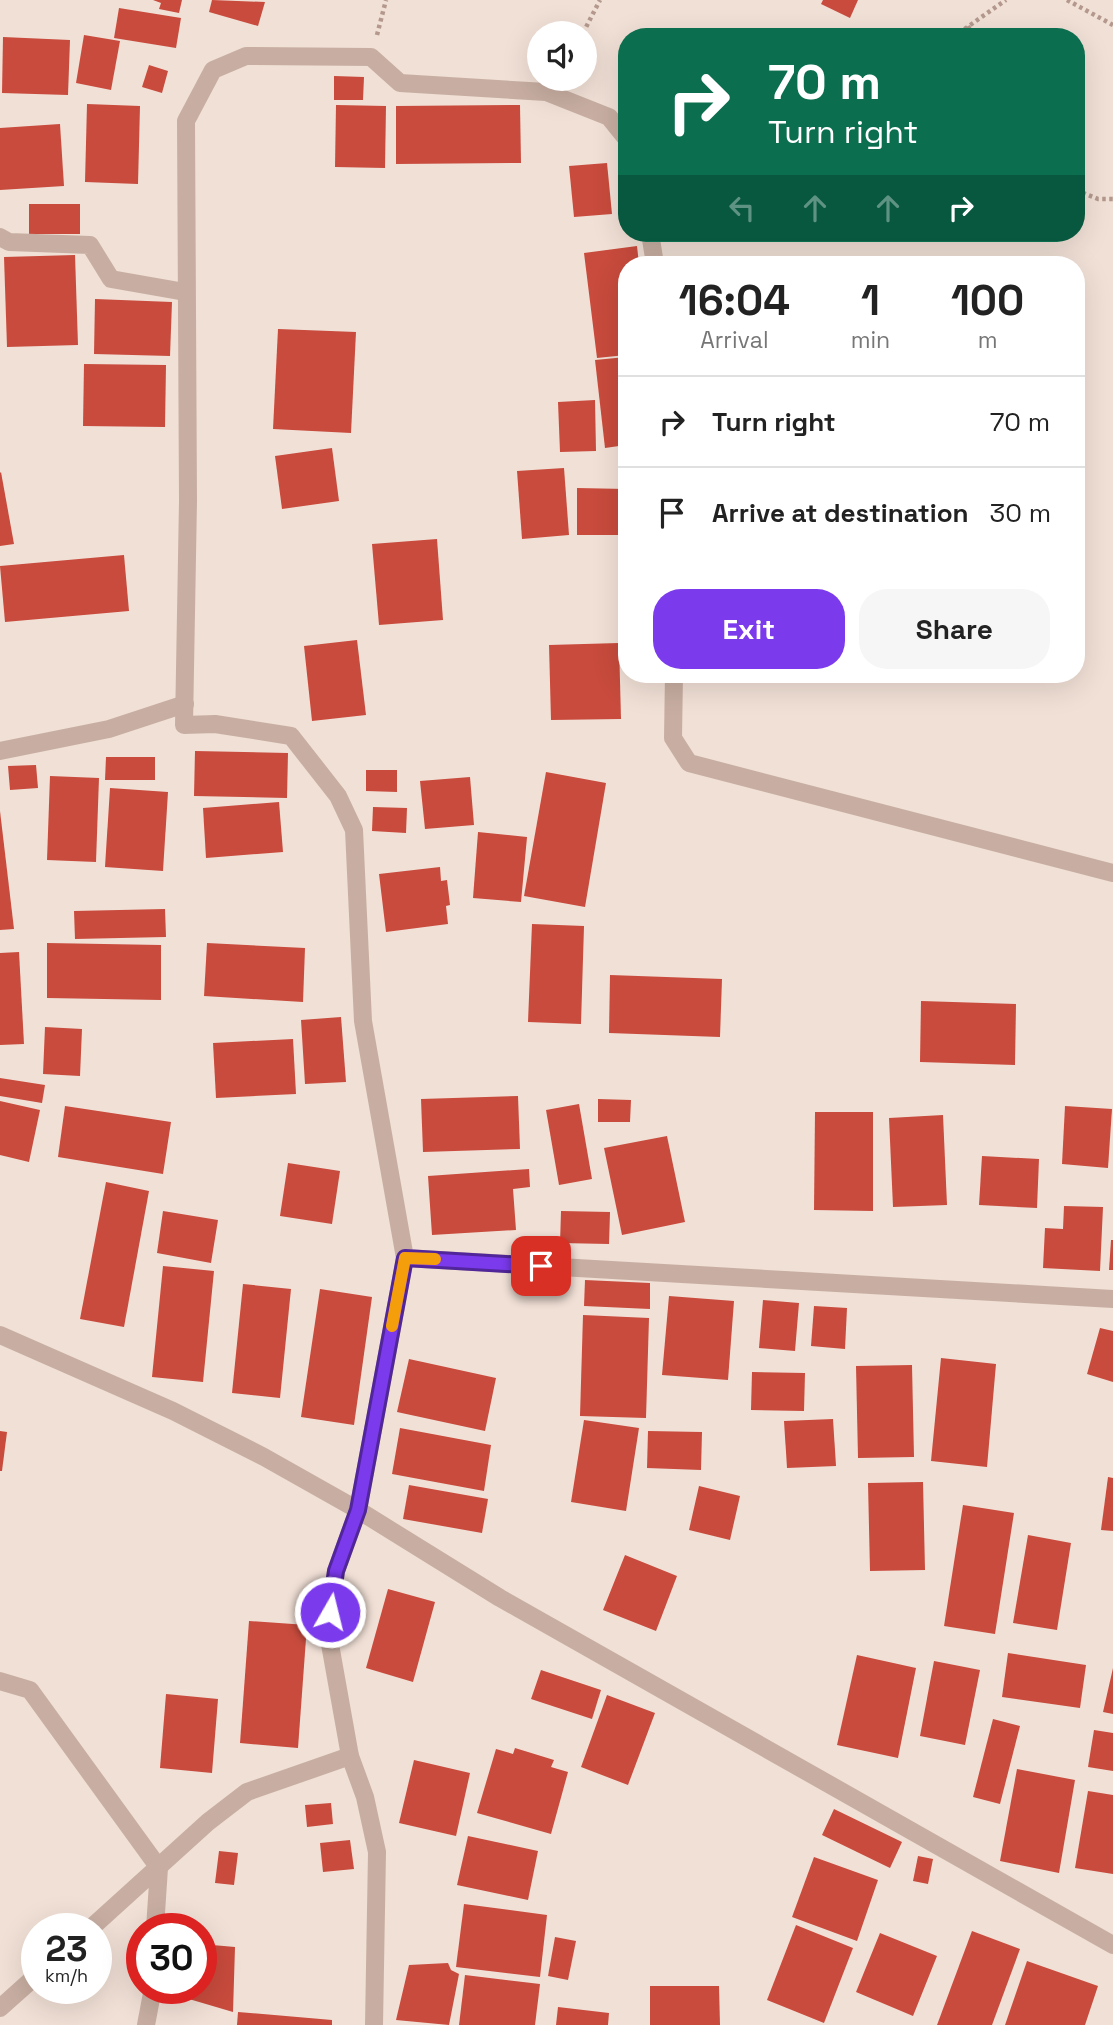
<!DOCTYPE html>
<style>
body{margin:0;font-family:"Space Grotesk",sans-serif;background:#f6f6f6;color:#222;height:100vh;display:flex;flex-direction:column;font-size:26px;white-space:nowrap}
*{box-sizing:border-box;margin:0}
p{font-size:23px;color:#767676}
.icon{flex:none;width:38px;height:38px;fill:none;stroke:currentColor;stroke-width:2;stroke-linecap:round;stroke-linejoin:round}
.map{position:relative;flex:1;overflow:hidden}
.sheet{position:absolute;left:618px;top:256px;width:467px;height:427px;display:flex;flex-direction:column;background:#fff;border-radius:28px;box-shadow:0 7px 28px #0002}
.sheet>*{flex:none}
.hud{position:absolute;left:618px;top:28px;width:467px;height:214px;border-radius:28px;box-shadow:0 7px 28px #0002;background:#0b6e4f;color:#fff;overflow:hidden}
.controls{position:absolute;left:527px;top:21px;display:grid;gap:14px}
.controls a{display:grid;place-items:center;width:70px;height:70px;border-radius:50%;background:#fff;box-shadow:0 7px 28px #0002;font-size:35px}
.speed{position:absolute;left:21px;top:1913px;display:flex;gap:14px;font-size:35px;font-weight:700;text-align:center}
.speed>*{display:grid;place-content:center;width:91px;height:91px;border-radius:50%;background:#fff;box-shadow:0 7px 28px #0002;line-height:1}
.speed small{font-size:18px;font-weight:400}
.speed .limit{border:10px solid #d22;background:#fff;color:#111}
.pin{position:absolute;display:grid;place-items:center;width:60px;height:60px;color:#fff;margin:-30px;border-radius:14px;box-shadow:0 4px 10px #0006}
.me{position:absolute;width:77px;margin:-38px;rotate:8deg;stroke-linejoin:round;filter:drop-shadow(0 0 5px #0008)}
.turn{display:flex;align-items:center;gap:24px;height:147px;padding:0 35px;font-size:32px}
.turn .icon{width:91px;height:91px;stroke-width:2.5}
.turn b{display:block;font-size:49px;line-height:60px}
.lanes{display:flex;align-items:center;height:66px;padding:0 35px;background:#0003;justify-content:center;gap:35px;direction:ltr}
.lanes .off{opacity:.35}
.eta{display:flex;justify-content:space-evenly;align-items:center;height:119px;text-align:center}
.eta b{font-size:42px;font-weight:600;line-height:49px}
.primary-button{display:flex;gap:14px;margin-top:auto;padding:14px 35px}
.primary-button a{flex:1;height:80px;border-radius:28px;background:#7c3aed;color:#fff;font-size:28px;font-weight:600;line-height:80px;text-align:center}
.primary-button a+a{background:#f6f6f6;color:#222}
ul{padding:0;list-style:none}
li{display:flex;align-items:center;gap:21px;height:91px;padding:0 35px;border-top:2px solid #e0e0e0}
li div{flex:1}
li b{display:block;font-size:26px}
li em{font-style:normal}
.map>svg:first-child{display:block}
</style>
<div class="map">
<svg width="1113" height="2025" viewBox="0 0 1113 2025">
<rect width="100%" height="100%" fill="#f1e0d6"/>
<g fill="#c84b3d">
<polygon points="153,0 182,0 179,13 159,9 161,3"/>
<polygon points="212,0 265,2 258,26 209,12"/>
<polygon points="823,0 858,0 850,18 821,4"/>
<polygon points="119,8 181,18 176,48 114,38"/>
<polygon points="84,35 120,41 111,90 76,83"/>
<polygon points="3,37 70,40 68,95 2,93"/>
<polygon points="149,65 168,71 162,93 142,87"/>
<polygon points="334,76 364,77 363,100 334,100"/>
<polygon points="87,104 140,106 138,184 85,182"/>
<polygon points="336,105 386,106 385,168 335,167"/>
<polygon points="520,105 521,163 396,164 396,106"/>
<polygon points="60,124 64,186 0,190 0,128"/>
<polygon points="607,163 612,214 574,217 569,166"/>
<rect x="29" y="204" width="51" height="30"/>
<polygon points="637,246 639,264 626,264 626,355 597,358 584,253"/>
<polygon points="75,255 78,345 7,347 4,257"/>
<polygon points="95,299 172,302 170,356 94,354"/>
<polygon points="278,329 356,332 351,433 273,429"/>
<polygon points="626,357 626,445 605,448 595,360"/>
<polygon points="84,364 166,365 165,427 83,426"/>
<polygon points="595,400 596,451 560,452 558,402"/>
<polygon points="332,448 339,501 282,509 275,456"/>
<polygon points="564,468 569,535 522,539 517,471"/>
<polygon points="1,472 14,544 0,546 0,473"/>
<polygon points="577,488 626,489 626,535 577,535"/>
<polygon points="437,539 443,620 379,625 372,544"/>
<polygon points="124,555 129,611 5,622 0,566"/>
<polygon points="357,640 366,715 312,721 304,646"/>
<polygon points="619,643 621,719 551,720 549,645"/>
<polygon points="195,751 288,753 287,798 194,796"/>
<polygon points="106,757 155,757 155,780 105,780"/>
<polygon points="36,765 38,788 10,790 8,766"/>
<polygon points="366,770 397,770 397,792 366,791"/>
<polygon points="546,772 606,783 585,907 524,896"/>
<polygon points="50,776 99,778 96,862 47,860"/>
<polygon points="470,777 474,825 425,829 420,781"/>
<polygon points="110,788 168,792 163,871 105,867"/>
<polygon points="279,802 283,852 206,858 203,808"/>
<polygon points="373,807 407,808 406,833 372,831"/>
<polygon points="0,811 14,929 0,930"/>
<polygon points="478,832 527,837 521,902 473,898"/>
<polygon points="440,867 441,881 447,880 450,905 446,906 448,924 386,932 379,874"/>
<polygon points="165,909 166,937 75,939 74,911"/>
<polygon points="532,924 584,926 581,1024 528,1022"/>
<polygon points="47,943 161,945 161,1000 47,998"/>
<polygon points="207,943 305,948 303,1002 204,996"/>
<polygon points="19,952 24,1044 0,1045 0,953"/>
<polygon points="610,975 722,979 720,1037 609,1033"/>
<polygon points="921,1001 1016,1004 1015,1065 920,1062"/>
<polygon points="341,1017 346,1082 305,1084 301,1020"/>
<polygon points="45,1027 82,1029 80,1076 43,1074"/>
<polygon points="293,1039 296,1094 216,1098 213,1043"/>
<polygon points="0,1078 45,1085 42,1103 0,1096"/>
<polygon points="518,1096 520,1149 423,1152 421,1099"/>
<polygon points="598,1099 631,1100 630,1122 598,1122"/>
<polygon points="0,1101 40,1110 29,1162 0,1155"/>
<polygon points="579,1104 592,1179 559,1185 546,1110"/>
<polygon points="65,1106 171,1122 163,1174 58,1157"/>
<polygon points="1065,1106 1112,1109 1108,1168 1062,1164"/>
<polygon points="815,1112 873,1112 873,1211 814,1210"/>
<polygon points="943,1115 947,1205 893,1207 889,1118"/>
<polygon points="667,1136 685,1222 622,1235 604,1148"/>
<polygon points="982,1156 1039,1159 1037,1208 979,1205"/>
<polygon points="288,1163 340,1171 332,1224 280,1216"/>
<polygon points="529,1169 530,1187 513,1189 516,1230 432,1235 428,1176"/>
<polygon points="106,1182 149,1191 124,1327 80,1319"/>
<polygon points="1064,1206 1103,1207 1100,1271 1043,1268 1045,1228 1063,1229"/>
<polygon points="163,1211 218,1220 211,1263 157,1253"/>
<polygon points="561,1211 610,1212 609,1244 560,1243"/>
<polygon points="1111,1240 1113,1240 1113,1270 1109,1270"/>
<polygon points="163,1266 214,1271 203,1382 152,1377"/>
<polygon points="585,1280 650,1283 650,1309 584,1306"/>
<polygon points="243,1284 291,1289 280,1398 232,1393"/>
<polygon points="320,1289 372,1297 354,1425 301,1417"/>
<polygon points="669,1296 734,1301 728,1380 662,1375"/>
<polygon points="763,1300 799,1303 795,1351 759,1348"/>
<polygon points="814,1306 847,1308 845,1349 811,1346"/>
<polygon points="583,1315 649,1318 646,1418 580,1416"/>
<polygon points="1100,1328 1113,1331 1113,1382 1087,1374"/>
<polygon points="941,1358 996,1364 987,1467 931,1461"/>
<polygon points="409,1359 496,1378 485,1431 397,1412"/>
<polygon points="912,1365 914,1457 858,1458 856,1366"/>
<polygon points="752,1372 805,1373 804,1411 751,1410"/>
<polygon points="833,1419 836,1466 787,1468 784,1421"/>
<polygon points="584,1420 639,1428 626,1511 571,1502"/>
<polygon points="400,1428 491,1445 484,1491 392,1474"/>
<polygon points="0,1431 7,1432 2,1471 0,1471"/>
<polygon points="648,1431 702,1432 701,1470 647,1468"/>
<polygon points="1108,1477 1113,1478 1113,1531 1101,1530"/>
<polygon points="923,1482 925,1570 870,1571 868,1483"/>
<polygon points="409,1485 488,1499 482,1533 403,1519"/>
<polygon points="699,1486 740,1496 730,1540 689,1530"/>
<polygon points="963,1505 1014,1513 995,1634 944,1626"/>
<polygon points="1028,1535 1071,1543 1057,1630 1013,1623"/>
<polygon points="625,1555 677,1576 656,1631 603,1610"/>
<polygon points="388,1589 435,1602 413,1682 366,1668"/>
<polygon points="249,1621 307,1625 298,1748 240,1743"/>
<polygon points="1008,1653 1086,1665 1080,1708 1002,1697"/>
<polygon points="857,1655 916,1668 898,1758 837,1745"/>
<polygon points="934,1661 980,1670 965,1745 920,1736"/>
<polygon points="1113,1668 1113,1714 1103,1712"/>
<polygon points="541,1670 601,1690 592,1719 531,1699"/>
<polygon points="166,1694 218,1699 212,1773 160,1768"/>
<polygon points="607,1695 655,1713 628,1785 581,1767"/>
<polygon points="993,1719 1020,1726 1000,1804 973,1797"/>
<polygon points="1094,1730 1113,1733 1113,1771 1088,1767"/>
<polygon points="515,1748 554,1760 551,1767 568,1772 551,1834 477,1813 496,1749 513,1754"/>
<polygon points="414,1760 470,1773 456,1836 399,1823"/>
<polygon points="1017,1769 1075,1780 1059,1873 1000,1861"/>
<polygon points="1088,1791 1113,1795 1113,1874 1075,1868"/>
<polygon points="331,1803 333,1824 307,1827 305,1805"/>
<polygon points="834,1809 902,1842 890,1868 822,1835"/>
<polygon points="468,1836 538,1851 528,1900 457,1885"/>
<polygon points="350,1840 354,1869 323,1872 320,1843"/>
<polygon points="219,1851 238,1853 234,1885 215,1883"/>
<polygon points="918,1856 933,1859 928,1884 913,1881"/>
<polygon points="814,1857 878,1880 857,1941 792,1917"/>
<polygon points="464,1904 547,1915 540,1977 456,1967"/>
<polygon points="796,1925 853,1948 824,2023 767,2000"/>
<polygon points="972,1931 1020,1949 992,2025 937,2025"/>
<polygon points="880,1933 937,1956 913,2016 856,1992"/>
<polygon points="555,1937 576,1941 568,1980 548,1976"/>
<polygon points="201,1944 235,1947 233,2012 172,1994 172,1988 201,1988"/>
<polygon points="1027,1961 1098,1986 1085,2025 1005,2025"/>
<polygon points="448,1963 451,1970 459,1974 449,2025 396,2020 409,1965"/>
<polygon points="465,1975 540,1984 535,2025 459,2025"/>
<polygon points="650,1986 719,1986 720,2025 650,2025"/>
<polygon points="558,2007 609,2013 608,2025 556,2025"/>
<polygon points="238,2012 332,2020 332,2025 237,2025"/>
</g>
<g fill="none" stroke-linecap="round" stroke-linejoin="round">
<g stroke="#b4988d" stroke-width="4.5" stroke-dasharray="3.5 3.5" stroke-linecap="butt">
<polyline points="1067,0 1113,25"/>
<polyline points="968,26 973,37"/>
<polyline points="583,33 600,0"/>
<polyline points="377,35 386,0"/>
<polyline points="953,37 1006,0"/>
<polyline points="1076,190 1098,199 1113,199"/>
</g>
<g stroke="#c8aea2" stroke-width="18">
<polyline points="650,233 655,264"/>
<polyline points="0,237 9,242 90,245 111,279 185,292"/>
<polyline points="674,674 673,738 689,763 1113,873"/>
<polyline points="0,751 109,729 185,704"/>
<polyline points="405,1258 1113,1299"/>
<polyline points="0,1335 173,1411 264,1457 358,1510 500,1598 1113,1945"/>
<polyline points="0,1681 30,1690 159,1868 155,1928"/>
<polyline points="91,1928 208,1822 247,1792 350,1756"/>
<polyline points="0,2008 37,1975"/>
<polyline points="146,2025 153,1988"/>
<polyline points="374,2025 377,1852 365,1797 350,1756 328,1633 336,1571 358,1510 405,1258 363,1021 354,830 338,796 291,736 215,724 184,725 188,501 186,121 213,70 246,56 371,57 400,83 546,92 609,117 626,138"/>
</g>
</g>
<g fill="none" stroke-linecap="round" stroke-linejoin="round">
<g stroke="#51269a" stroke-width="18">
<polyline id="route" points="330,1612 336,1571 358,1510 405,1258 541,1266"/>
</g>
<use href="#route" stroke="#7c3aed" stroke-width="12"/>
<polyline stroke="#f59e0b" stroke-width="12" points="392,1326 405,1258 435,1259"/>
</g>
</svg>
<div class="controls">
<a><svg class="icon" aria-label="sound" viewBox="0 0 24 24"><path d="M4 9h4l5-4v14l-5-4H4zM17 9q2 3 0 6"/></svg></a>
</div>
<div class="speed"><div>23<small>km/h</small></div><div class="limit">30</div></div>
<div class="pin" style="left:541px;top:1266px;background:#d93025"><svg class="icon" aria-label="arrive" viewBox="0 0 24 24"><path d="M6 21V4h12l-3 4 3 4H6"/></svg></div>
<svg class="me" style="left:330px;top:1612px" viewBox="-20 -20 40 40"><circle r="17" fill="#7c3aed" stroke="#fff" stroke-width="3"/><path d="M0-11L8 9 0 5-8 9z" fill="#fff"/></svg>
<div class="hud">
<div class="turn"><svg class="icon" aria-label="right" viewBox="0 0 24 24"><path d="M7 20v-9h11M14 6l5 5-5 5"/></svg><div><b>70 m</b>Turn right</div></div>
<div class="lanes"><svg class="icon off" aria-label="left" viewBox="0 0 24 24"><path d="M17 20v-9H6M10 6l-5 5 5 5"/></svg><svg class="icon off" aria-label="ahead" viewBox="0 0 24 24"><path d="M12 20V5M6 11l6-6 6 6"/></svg><svg class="icon off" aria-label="ahead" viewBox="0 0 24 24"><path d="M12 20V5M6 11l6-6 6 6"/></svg><svg class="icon" aria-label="right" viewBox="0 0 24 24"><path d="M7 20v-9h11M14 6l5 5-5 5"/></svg></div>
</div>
<section class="sheet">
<div class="eta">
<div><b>16:04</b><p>Arrival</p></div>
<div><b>1</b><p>min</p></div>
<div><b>100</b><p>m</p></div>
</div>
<ul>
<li><svg class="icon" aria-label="right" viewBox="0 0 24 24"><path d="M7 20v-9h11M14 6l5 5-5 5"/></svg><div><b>Turn right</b></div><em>70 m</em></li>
<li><svg class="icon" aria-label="arrive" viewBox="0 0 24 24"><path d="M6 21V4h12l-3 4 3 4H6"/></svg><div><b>Arrive at destination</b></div><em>30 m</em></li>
</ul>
<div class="primary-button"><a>Exit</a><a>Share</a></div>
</section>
</div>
